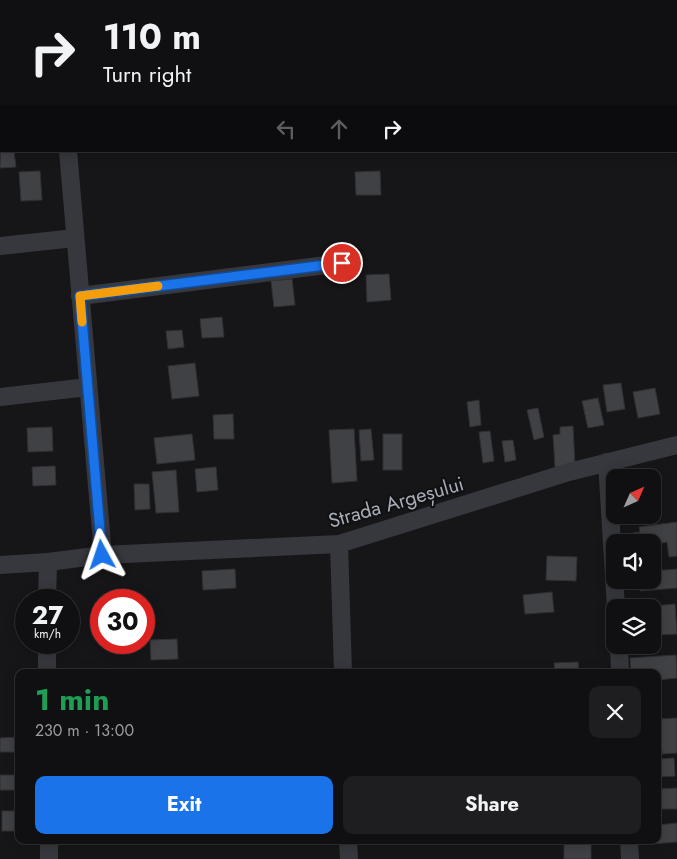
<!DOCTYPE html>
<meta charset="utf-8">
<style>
body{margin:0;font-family:Jost,sans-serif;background:#1e1e20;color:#f1f3f6;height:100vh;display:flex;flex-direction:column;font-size:19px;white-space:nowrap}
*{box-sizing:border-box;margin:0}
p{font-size:16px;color:#9c9d9f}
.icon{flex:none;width:28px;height:28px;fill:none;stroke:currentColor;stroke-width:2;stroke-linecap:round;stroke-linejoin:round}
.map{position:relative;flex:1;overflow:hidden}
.panel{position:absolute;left:15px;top:669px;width:646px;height:175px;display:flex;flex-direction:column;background:#101012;border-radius:10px;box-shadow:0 2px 12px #0003,0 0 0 1px #303032}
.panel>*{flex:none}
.banner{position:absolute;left:0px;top:0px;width:678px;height:152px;box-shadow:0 2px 12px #0003,0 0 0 1px #303032;background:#101012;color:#f1f3f6;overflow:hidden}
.needle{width:32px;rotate:45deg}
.controls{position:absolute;left:606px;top:469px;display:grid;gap:10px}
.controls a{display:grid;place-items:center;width:55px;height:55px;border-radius:10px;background:#101012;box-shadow:0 2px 12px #0003,0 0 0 1px #303032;font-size:25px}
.speed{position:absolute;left:15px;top:589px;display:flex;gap:10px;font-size:25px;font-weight:700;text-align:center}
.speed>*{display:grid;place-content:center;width:65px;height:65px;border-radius:50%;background:#101012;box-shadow:0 2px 12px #0003,0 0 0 1px #303032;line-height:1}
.speed small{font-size:12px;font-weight:400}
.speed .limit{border:8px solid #d22;background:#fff;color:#111}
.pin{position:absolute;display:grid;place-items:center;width:42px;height:42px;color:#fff;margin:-21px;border:2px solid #fff;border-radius:50%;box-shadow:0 1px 5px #0007}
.me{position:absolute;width:55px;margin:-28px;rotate:355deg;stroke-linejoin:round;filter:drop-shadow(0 0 4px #0008)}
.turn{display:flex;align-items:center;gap:18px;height:105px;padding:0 20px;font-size:22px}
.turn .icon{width:65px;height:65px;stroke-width:2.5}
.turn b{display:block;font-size:35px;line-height:42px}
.lanes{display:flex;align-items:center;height:48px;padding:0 20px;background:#0003;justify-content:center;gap:25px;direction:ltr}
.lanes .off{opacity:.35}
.round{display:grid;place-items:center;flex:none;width:52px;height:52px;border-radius:10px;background:#1e1e20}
.head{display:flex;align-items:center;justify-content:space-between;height:85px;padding:0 20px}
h1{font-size:30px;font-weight:700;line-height:38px;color:#1e9e55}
.action{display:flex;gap:10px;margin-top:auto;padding:10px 20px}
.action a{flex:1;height:58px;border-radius:10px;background:#1a73e8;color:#fff;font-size:20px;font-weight:700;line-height:58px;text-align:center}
.action a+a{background:#1e1e20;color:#f1f3f6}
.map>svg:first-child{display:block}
</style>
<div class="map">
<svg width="677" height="859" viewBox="0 0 677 859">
<rect width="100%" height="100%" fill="#161618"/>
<g fill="#404145" stroke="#303034">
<polygon points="1,136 1,151 14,151 16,167 0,168"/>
<polygon points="40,171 42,200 21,201 19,172"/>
<polygon points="380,171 381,195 356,195 355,172"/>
<polygon points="389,274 391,300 367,302 366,275"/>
<polygon points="292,279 295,305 274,307 271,281"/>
<polygon points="222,317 224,337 202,338 200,319"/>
<polygon points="182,330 184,347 168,349 166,331"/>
<polygon points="195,363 199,396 172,399 168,366"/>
<polygon points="621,383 625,409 607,412 603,385"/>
<polygon points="655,388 660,414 638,418 633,392"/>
<polygon points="598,398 604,425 588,428 582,401"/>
<polygon points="479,400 481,425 470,427 467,402"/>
<polygon points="538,408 544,437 534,440 527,410"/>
<polygon points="233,414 234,439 214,439 213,415"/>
<polygon points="573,426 575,466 555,467 553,435 560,434 560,427"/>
<polygon points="52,427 53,451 28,452 27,428"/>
<polygon points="354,429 357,481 332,483 329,430"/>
<polygon points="371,429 374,460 361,461 359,430"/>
<polygon points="490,431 494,461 483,463 479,432"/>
<polygon points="192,434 195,460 157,464 154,438"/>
<rect x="383" y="434" width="19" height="36"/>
<polygon points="513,440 516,460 505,462 502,441"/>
<polygon points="55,466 56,485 33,486 32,467"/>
<polygon points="216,467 218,490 197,492 195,469"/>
<polygon points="176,470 179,512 156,513 152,472"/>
<polygon points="134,484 149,484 150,509 135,510"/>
<polygon points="677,522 677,556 669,557 667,542 652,545 652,542 634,542 633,533 640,532 639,527"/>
<polygon points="547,556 577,557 576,581 546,580"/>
<polygon points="235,569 236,588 203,590 202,571"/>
<polygon points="677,569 677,588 640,591 639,580 652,580 652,571"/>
<polygon points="552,592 554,612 525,614 523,595"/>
<polygon points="675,604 677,634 658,635 655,606"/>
<polygon points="177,639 178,659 151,660 150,640"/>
<polygon points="676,655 677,678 658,680 658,672 631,672 630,658"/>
<polygon points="578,662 579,672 555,672 554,663"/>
<polygon points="677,718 677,753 662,754 662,749 658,749 659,719"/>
<polygon points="19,737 19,752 0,752 0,738"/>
<polygon points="674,758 675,776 658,777 658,759"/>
<rect x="0" y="775" width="19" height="15"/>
<polygon points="677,788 677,809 658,809 658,789"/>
<rect x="2" y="811" width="17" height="20"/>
<polygon points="677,823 677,842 652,844 652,840 658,840 658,825"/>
<rect x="564" y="840" width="27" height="19"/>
</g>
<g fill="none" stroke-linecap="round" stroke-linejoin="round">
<g stroke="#37383d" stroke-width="18">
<polyline points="55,0 55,1"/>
<polyline points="0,88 1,88"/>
<polyline points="68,151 103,555"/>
<polyline points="0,246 75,238"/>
<polyline points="80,296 342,263"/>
<polyline points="0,397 88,387"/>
<polyline points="607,462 616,608"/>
<polyline points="339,544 343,672"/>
<polyline points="0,565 48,562 103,555 339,544 569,472 677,445"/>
<polyline points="47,600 48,562"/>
<polyline points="47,642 47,672"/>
<polyline points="619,645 620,672"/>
<polyline points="49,840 49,859"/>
<polyline points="348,840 349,859"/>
<polyline points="629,840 630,859"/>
</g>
</g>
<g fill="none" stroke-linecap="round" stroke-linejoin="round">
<g stroke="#114b97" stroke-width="12">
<polyline id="route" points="102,555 80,296 342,263"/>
</g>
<use href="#route" stroke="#1a73e8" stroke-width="9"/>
<polyline stroke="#f59e0b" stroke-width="9" points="82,322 80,296 158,286"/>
</g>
<g text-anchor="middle" stroke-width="4.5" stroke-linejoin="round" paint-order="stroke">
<g font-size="20" fill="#a8adb8" stroke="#111113">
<text transform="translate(396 502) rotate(-16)" y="7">Strada Argeșului</text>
</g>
</g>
</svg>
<div class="controls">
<a><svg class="needle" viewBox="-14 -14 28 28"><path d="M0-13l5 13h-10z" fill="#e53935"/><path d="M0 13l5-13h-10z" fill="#9c9d9f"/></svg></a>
<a><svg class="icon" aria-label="sound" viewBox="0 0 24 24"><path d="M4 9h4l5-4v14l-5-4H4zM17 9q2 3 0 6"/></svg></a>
<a><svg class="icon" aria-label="layers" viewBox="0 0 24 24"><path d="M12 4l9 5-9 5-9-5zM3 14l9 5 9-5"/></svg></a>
</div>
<div class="speed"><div>27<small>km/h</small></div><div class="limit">30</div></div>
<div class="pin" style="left:342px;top:263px;background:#d93025"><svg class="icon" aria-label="arrive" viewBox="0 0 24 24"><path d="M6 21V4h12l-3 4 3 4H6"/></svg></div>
<svg class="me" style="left:102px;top:555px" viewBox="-20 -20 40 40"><path d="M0-17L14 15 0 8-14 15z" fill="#1a73e8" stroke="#fff" stroke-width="4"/></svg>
<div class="banner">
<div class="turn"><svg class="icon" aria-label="right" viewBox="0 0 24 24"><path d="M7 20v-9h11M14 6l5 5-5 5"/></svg><div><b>110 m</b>Turn right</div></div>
<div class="lanes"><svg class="icon off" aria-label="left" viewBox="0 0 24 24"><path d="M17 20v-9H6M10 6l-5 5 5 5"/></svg><svg class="icon off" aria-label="ahead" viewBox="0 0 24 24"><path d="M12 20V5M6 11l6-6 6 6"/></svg><svg class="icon" aria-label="right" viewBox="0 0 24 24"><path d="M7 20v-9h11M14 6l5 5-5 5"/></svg></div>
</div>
<section class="panel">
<div class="head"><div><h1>1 min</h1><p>230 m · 13:00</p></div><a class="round"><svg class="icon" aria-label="close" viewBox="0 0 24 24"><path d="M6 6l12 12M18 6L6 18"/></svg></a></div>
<div class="action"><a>Exit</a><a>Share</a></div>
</section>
</div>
